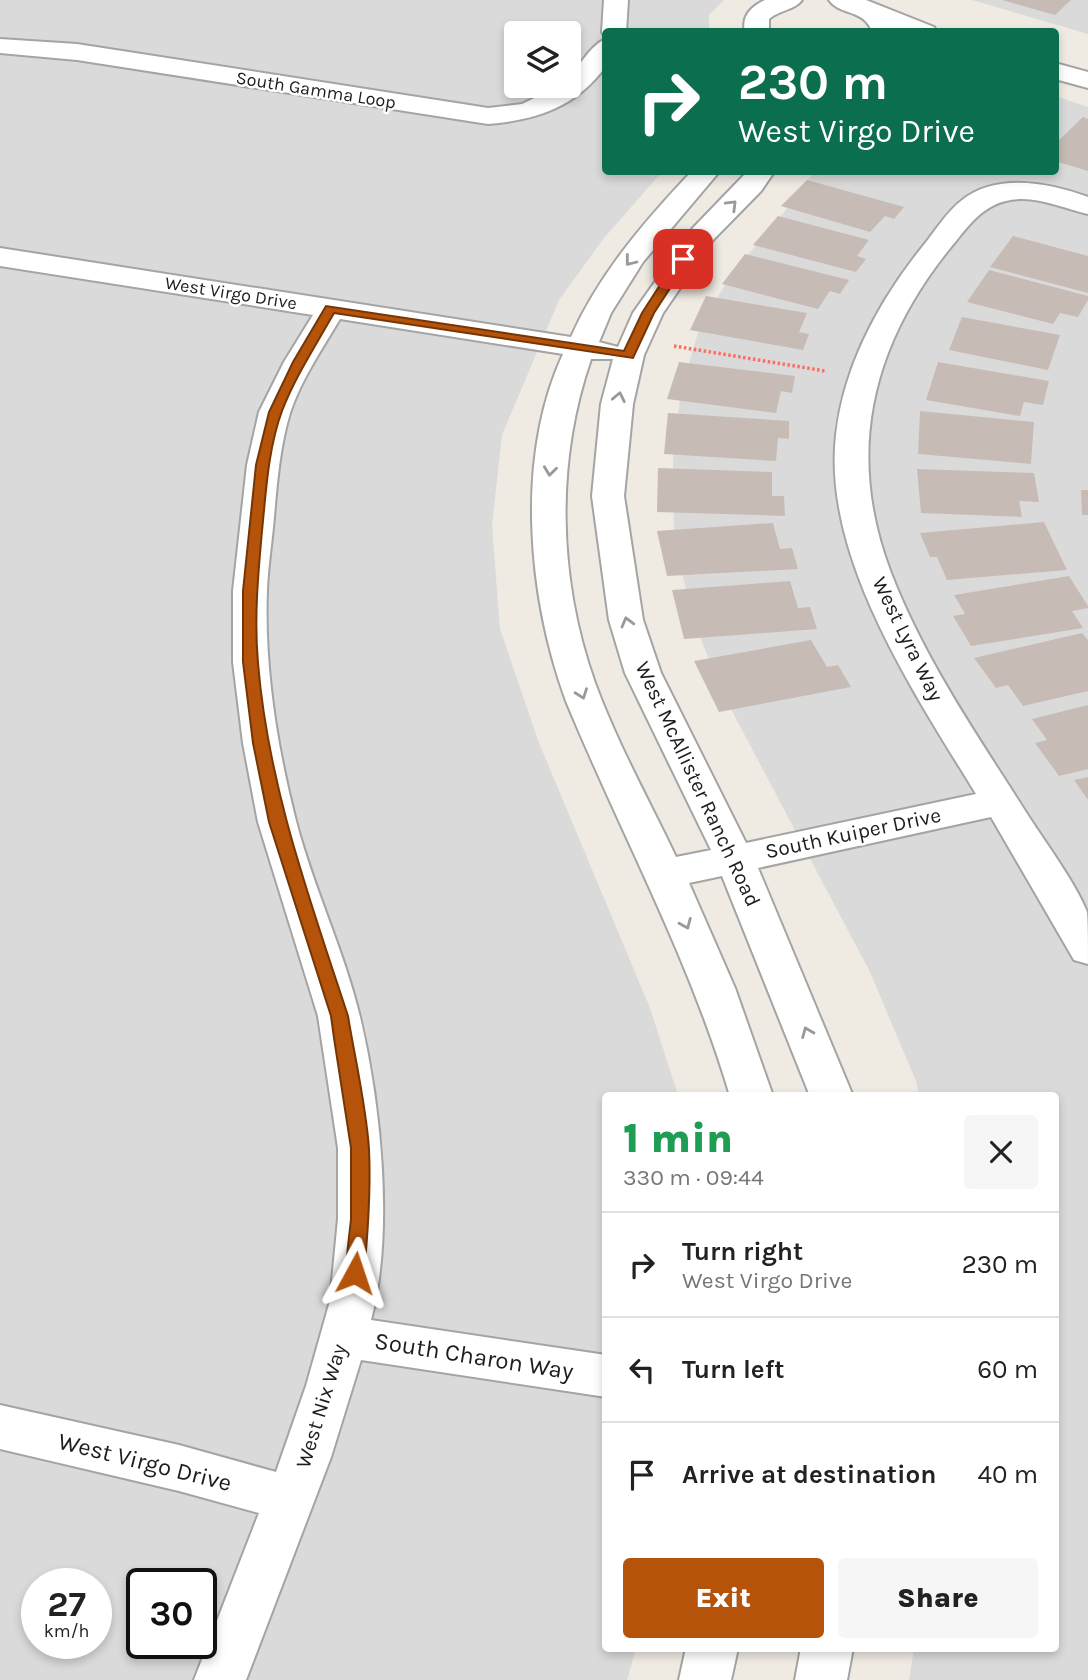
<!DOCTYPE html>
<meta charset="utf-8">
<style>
body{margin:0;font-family:Karla,sans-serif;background:#f6f6f6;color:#222;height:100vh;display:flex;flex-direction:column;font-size:26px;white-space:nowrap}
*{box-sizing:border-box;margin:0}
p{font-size:23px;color:#767676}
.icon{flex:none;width:38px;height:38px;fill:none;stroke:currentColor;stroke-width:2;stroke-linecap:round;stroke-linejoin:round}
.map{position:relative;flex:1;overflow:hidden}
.sheet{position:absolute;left:602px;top:1092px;width:457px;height:560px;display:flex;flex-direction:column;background:#fff;border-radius:7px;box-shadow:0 4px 10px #0003}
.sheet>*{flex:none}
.guide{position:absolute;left:602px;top:28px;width:457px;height:147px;border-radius:7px;box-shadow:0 4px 10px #0003;background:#0b6e4f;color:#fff;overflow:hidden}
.tools{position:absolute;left:504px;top:21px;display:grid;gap:14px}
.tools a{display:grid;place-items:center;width:77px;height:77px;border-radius:7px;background:#fff;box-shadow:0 4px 10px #0003;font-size:35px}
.speed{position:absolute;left:21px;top:1568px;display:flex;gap:14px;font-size:35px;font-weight:700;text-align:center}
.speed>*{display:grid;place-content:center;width:91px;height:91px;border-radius:50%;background:#fff;box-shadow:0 4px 10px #0003;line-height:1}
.speed small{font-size:18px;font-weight:400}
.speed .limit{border:4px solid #111;border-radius:10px;background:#fff;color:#111}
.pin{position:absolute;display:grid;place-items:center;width:60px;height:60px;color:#fff;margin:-30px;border-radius:14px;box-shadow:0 4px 10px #0006}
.me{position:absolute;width:77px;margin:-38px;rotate:5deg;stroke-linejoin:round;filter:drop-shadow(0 0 5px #0008)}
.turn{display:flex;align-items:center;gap:24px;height:147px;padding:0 21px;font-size:32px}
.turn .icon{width:91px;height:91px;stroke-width:2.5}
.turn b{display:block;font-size:49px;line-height:60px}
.round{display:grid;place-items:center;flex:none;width:74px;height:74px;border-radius:7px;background:#f6f6f6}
.head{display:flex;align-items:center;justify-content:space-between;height:119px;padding:0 21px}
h1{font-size:42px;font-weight:800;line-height:52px;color:#1e9e55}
.cta{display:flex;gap:14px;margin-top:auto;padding:14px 21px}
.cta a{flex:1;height:80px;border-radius:7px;background:#b45309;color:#fff;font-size:28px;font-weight:800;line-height:80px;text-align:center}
.cta a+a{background:#f6f6f6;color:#222}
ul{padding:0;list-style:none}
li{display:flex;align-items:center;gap:21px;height:105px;padding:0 21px;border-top:2px solid #e0e0e0}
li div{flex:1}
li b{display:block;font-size:26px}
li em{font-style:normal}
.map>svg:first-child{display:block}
</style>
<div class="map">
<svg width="1088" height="1680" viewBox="0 0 1088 1680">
<rect width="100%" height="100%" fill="#efeae2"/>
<g fill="#dbdada" fill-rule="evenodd">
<path d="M0,0H724L709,15V31L606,32V172H662L604,238L559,300L502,435L492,526L500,629L539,743L650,1008L678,1095L606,1096V1648L636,1649L627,1680H0ZM516,33H569V86H516ZM37,1584H96V1643H37ZM142,1584H201V1643H142Z"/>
<polygon points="972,0 1088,0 1088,34"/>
<polygon points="1055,96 1088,107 1088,1680 909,1680 914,1649 1055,1648 1055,1096 919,1095 916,1081 870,972 723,694 692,617 674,536 673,458 681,391 700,326 733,272 779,219 814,172 1055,172"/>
</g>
<g fill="#c7bcb5">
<polygon points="1002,0 1071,0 1055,15"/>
<polygon points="1083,117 1088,119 1088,171 1055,161 1055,144"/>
<polygon points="807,180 904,207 894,219 885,216 870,232 781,206"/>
<polygon points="778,216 869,240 857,256 866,259 856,272 753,245"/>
<polygon points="1013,236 1088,256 1088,293 990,267"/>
<polygon points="745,254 849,280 840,294 830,291 818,309 722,284"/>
<polygon points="989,270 1088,296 1088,300 1078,317 1060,313 1053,324 967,302"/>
<polygon points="706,296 807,313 799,332 809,334 803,350 690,330"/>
<polygon points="962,317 1060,335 1048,370 949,350"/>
<polygon points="679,362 795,376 792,393 781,391 776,413 667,399"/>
<polygon points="938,362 1049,381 1043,405 1024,402 1020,416 926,400"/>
<polygon points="920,411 1034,422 1031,464 918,454"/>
<polygon points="668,413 789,421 789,439 778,438 776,461 664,454"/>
<polygon points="658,468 772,472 772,496 784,496 785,516 657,512"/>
<polygon points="917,469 1034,473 1039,502 1019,501 1022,517 921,513"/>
<polygon points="1081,490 1088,490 1088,515 1082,515"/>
<polygon points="1044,522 1067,570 947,580 937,557 930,557 920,533"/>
<polygon points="773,523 780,549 792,548 798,569 667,576 657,531"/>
<polygon points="1069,576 1088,606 1088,608 1072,611 1083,628 971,646 953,616 965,614 954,595"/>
<polygon points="790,581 798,608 810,607 817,629 684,639 672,590"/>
<polygon points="1082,633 1088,640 1088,691 1023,706 1008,685 996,688 974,658"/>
<polygon points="811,640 827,667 838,665 851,687 719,712 694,661"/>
<polygon points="1088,705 1088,769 1059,776 1035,743 1047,740 1032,719"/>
<polygon points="1088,777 1088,800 1074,780"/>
</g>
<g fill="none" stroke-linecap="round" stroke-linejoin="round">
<g stroke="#a4a4a4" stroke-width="4">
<g id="street">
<polygon points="604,0 628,0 626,32 606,32 605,37 602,32"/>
<path d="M765,0H802C795,10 779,10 769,19V32H745C741,16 752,6 765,0Z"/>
<path d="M829,0H866L934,27L937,32H872C865,9 840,16 829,0Z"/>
<path d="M0,39L77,44L488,108L522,104L559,86H569C569,75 595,41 606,39V66C576,107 537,120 488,124L77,60L0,53Z"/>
<polygon points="1055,63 1088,72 1088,88 1055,79"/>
<path d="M691,172H719L643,262L611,313L599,342L618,347L633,313L693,228L747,172H774L761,191L713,240L663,313L644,355L633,404L624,496L643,620L661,673L746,843L976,794C915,694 822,557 836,435C844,363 882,296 927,241C937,228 948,211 961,201C996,172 1050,183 1088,197V214C1061,208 1034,194 1006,201C979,207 964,232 947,252C870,349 846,456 891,573C925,661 979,738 1029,817C1046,843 1076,884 1087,912C1088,925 1088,949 1088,964L1074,960L991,817L758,868L853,1096H810L722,876L689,883L735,988L773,1096H730C689,957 621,834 566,701C528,597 515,458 563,354L340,319C322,349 301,380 290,413C280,446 277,482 274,517C272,541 268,566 267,590C264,667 277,747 296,821C313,887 344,950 360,1017C381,1105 394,1232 371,1320L606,1355V1397L361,1360L331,1457L246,1680H194L259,1513L179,1491L0,1449V1405L179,1445L276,1472L306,1386L330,1301L338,1219V1148L318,1016L258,822L243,743L233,662V591L247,465L259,412L284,362L313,315L0,266V248L571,337C599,274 644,222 691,172ZM591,359H613L601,404L592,496L609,620L625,673L711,850L676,857C649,800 617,743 595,683C558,579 555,463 591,359Z"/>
<polygon points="686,1648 738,1648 731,1680 679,1680"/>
<polygon points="801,1648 853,1648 847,1680 795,1680"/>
</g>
</g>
<polyline stroke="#ff6c63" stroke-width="3.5" stroke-dasharray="2.5 2.5" stroke-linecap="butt" points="674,346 825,371"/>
<use href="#street" fill="#fff" fill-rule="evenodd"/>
</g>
<defs><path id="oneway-chevron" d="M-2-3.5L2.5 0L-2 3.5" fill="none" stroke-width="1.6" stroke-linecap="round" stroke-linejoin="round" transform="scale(1.75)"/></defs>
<g stroke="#999">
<use href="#oneway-chevron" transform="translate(732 205) rotate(-45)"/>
<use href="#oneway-chevron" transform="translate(630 261) rotate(128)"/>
<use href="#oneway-chevron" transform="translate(619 397) rotate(-78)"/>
<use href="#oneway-chevron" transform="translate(550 471) rotate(97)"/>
<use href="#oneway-chevron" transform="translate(627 622) rotate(-105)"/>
<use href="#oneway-chevron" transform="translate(582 694) rotate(70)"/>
<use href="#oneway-chevron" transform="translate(686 924) rotate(67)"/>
<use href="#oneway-chevron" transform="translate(807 1032) rotate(-112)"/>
</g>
<path fill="#b45309" stroke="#753606" stroke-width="2" d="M678,257L689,259L654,313L633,358L334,313C316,345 295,377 282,411C268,449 266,492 262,531C258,575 254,619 258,663C268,786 310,900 348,1016C355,1059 366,1105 369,1149C371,1191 368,1232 364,1273L362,1279L355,1282L348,1279L345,1273L351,1219V1148L334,1038L331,1016L269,822L253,743L243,662V591L256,465L269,412L293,362L326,306L624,351L642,313Z"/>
<g text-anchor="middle" stroke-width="5" stroke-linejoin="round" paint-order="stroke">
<g font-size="18" fill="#1d1d1d" stroke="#fff">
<text transform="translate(316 90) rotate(9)" y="6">South Gamma Loop</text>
<text transform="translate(231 293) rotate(9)" y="6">West Virgo Drive</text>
</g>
<g font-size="21" fill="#1d1d1d" stroke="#fff">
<text transform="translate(908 639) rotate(64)" y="7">West Lyra Way</text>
<text transform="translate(698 784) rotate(65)" y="7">West McAllister Ranch Road</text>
<text transform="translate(853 833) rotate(-12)" y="7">South Kuiper Drive</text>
<text transform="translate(321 1406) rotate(-73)" y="7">West Nix Way</text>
</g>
<g font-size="24" fill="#1d1d1d" stroke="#fff">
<text transform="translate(474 1356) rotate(9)" y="8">South Charon Way</text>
<text transform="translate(145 1462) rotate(14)" y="8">West Virgo Drive</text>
</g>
</g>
</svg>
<div class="tools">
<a><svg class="icon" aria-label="layers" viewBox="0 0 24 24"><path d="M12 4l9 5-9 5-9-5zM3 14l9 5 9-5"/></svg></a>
</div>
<div class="speed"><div>27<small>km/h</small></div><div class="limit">30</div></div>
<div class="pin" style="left:683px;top:259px;background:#d93025"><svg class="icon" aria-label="arrive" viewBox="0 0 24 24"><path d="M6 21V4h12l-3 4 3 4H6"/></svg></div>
<svg class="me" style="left:355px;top:1273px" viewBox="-20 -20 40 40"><path d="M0-17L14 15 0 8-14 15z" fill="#b45309" stroke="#fff" stroke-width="4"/></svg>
<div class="guide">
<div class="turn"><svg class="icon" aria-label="right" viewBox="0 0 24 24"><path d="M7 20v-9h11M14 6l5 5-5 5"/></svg><div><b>230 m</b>West Virgo Drive</div></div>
</div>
<section class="sheet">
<div class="head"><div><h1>1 min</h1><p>330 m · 09:44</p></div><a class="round"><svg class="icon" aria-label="close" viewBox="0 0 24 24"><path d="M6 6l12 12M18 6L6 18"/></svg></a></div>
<ul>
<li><svg class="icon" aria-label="right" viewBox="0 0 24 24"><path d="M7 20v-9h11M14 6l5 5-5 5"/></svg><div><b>Turn right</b><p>West Virgo Drive</p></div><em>230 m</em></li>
<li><svg class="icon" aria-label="left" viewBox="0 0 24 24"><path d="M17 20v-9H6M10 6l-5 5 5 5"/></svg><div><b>Turn left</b></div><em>60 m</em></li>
<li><svg class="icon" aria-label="arrive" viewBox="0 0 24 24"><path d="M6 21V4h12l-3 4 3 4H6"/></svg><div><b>Arrive at destination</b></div><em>40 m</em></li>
</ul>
<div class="cta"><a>Exit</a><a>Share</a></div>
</section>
</div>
